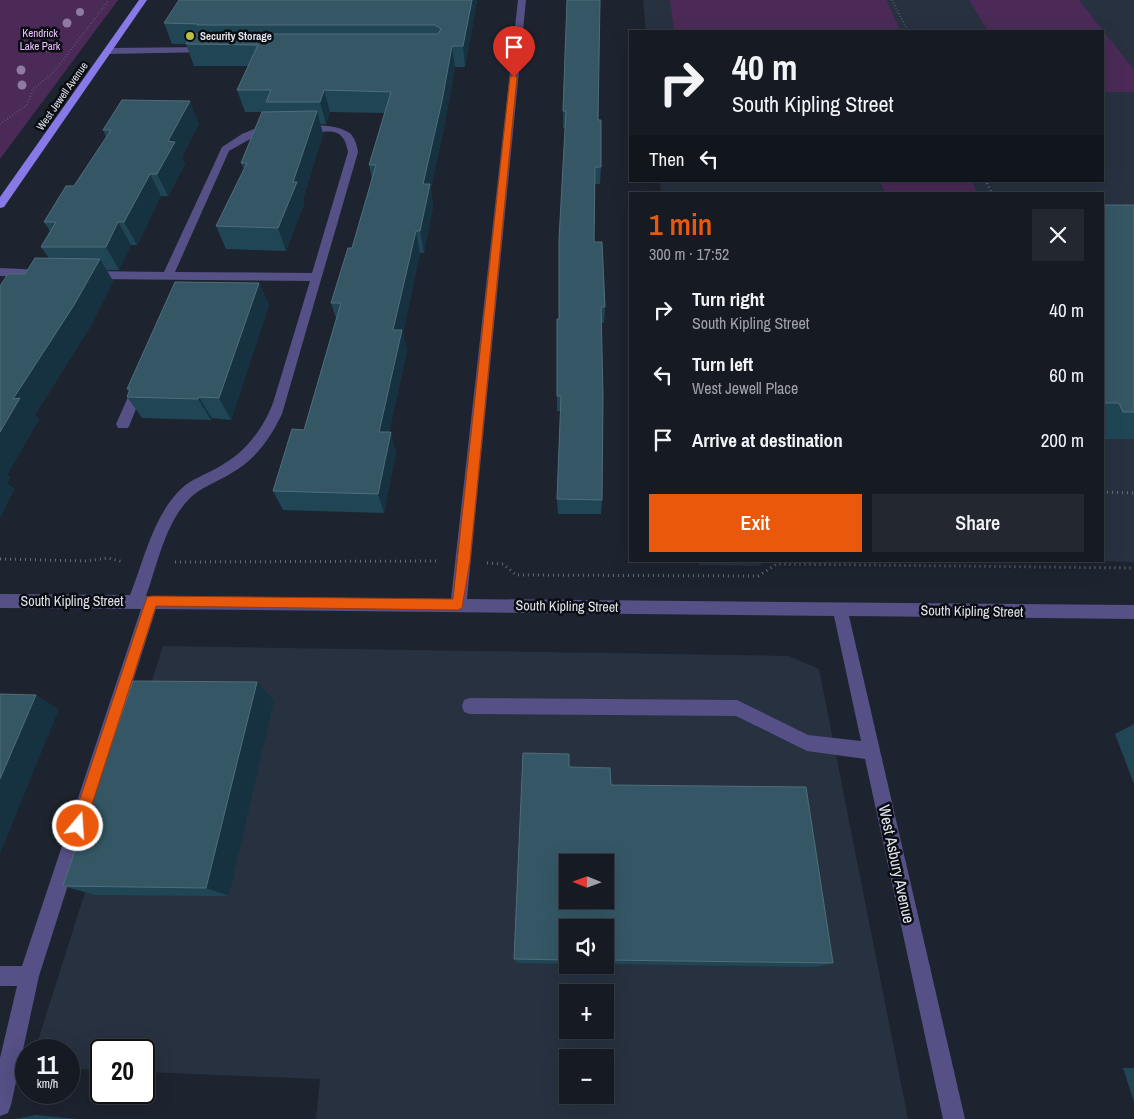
<!DOCTYPE html>
<meta charset="utf-8">
<style>
body{margin:0;font-family:"Archivo Narrow",sans-serif;background:#232830;color:#f1f3f6;height:100vh;display:flex;flex-direction:column;font-size:19px;white-space:nowrap}
*{box-sizing:border-box;margin:0}
p{font-size:16px;color:#9ea1a6}
.icon{flex:none;width:28px;height:28px;fill:none;stroke:currentColor;stroke-width:2;stroke-linecap:round;stroke-linejoin:round}
.map{position:relative;flex:1;overflow:hidden}
.panel{position:absolute;left:629px;top:192px;width:475px;height:370px;display:flex;flex-direction:column;background:#161b23;border-radius:0px;box-shadow:0 5px 20px #0002,0 0 0 1px #353941}
.panel>*{flex:none}
.guide{position:absolute;left:629px;top:30px;width:475px;height:152px;border-radius:0px;box-shadow:0 5px 20px #0002,0 0 0 1px #353941;background:#161b23;color:#f1f3f6;overflow:hidden}
.needle{width:32px;rotate:271deg}
.fabs{position:absolute;left:559px;top:854px;display:grid;gap:10px}
.fabs a{display:grid;place-items:center;width:55px;height:55px;border-radius:0px;background:#161b23;box-shadow:0 5px 20px #0002,0 0 0 1px #353941;font-size:25px}
.speed{position:absolute;left:15px;top:1039px;display:flex;gap:10px;font-size:25px;font-weight:700;text-align:center}
.speed>*{display:grid;place-content:center;width:65px;height:65px;border-radius:50%;background:#161b23;box-shadow:0 5px 20px #0002,0 0 0 1px #353941;line-height:1}
.speed small{font-size:12px;font-weight:400}
.speed .limit{border:2px solid #111;border-radius:8px;background:#fff;color:#111}
.pin{position:absolute;display:grid;place-items:center;width:42px;height:42px;color:#fff;margin:-51px -21px;border-radius:50% 50% 50% 0;rotate:-45deg;box-shadow:0 0 5px #0007}
.pin .icon{rotate:45deg}
.me{position:absolute;width:55px;margin:-28px;rotate:18deg;stroke-linejoin:round;filter:drop-shadow(0 0 4px #0008)}
.turn{display:flex;align-items:center;gap:18px;height:105px;padding:0 20px;font-size:22px}
.turn .icon{width:65px;height:65px;stroke-width:2.5}
.turn b{display:block;font-size:35px;line-height:42px}
.then{display:flex;align-items:center;height:48px;padding:0 20px;background:#0003;gap:10px;font-size:19px}
.round{display:grid;place-items:center;flex:none;width:52px;height:52px;border-radius:0px;background:#232830}
.head{display:flex;align-items:center;justify-content:space-between;height:85px;padding:0 20px}
h1{font-size:30px;font-weight:600;line-height:38px;color:#ea580c}
.button{display:flex;gap:10px;margin-top:auto;padding:10px 20px}
.button a{flex:1;height:58px;border-radius:0px;background:#ea580c;color:#fff;font-size:20px;font-weight:600;line-height:58px;text-align:center}
.button a+a{background:#232830;color:#f1f3f6}
ul{padding:0;list-style:none}
li{display:flex;align-items:center;gap:15px;height:65px;padding:0 20px}
li div{flex:1}
li b{display:block;font-size:19px}
li em{font-style:normal}
.map>svg:first-child{display:block}
</style>
<div class="map">
<svg width="1134" height="1119" viewBox="0 0 1134 1119">
<rect width="100%" height="100%" fill="#1d242f"/>
<g fill="#273140" fill-rule="evenodd">
<polygon points="643,0 1134,0 1134,562 1097,561 1102,561 1102,194 661,194 660,181 1102,181 1102,31 646,31"/>
<polygon points="699,561 766,561 758,566 699,565"/>
<path d="M163,646L789,656L819,669L908,1119H316L320,1079L144,1072V1050H101V1070L69,1069V1050H35ZM568,862H605V900H568ZM568,928H605V965H568ZM568,992H605V1030H568ZM568,1058H605V1095H568Z"/>
</g>
<g fill="#4b2a57">
<polygon points="0,0 118,0 0,159"/>
<polygon points="670,0 886,0 901,31 674,31"/>
<polygon points="969,0 1079,0 1134,70 1134,92 1103,92 1102,31 988,31"/>
<polygon points="880,181 972,181 978,194 885,194"/>
</g>
<g fill="none" stroke-linecap="round" stroke-linejoin="round">
<g stroke="#666c76" stroke-width="2" stroke-dasharray="0.5 2.5" stroke-linecap="butt">
<polyline points="892,0 908,31"/>
<polyline points="0,124 27,105 33,89 53,73 109,0"/>
<polyline points="986,181 987,184"/>
</g>
<polyline stroke="#666c76" stroke-width="2.5" stroke-dasharray="1 3" stroke-linecap="butt" points="987,183 992,194"/>
<g stroke="#666c76" stroke-width="3" stroke-dasharray="1 4" stroke-linecap="butt">
<polyline points="1102,492 1134,493"/>
<polyline points="0,559 86,561 108,558 124,562"/>
<polyline points="989,561 990,566"/>
<polyline points="175,562 439,561"/>
<polyline points="487,563 503,564 516,575 758,576 777,564 1134,568"/>
</g>
<g fill="#555085" fill-rule="evenodd">
<path d="M518,0H526L467,599L1134,605V619L849,616L965,1119H943L865,759L807,751L736,716L470,714L464,712L462,706L464,700L470,698L737,700L808,735L861,741L834,616L156,609L39,976L11,1105L8,1113L0,1116V1058L17,986H0V966H22L141,609L0,608V594L130,595C144,560 153,516 181,489C191,479 205,475 217,468C244,454 262,431 273,403L310,281L91,279L85,275L91,271L164,272L222,147L242,134L254,129L277,127V131L259,134L229,151L175,272L312,273L348,152C342,115 313,142 297,129C306,122 342,125 351,134C355,139 357,145 358,152L282,414C270,439 255,460 230,474C217,482 201,487 190,498C165,523 158,563 146,596L451,599Z"/>
<polygon points="209,47 213,50 212,52 108,54 104,51 108,48"/>
<polygon points="0,268 45,270 51,274 45,278 0,276"/>
<polygon points="139,381 144,383 145,386 130,424 128,428 118,428 116,424 133,386 134,383"/>
</g>
<polygon fill="#8779e7" fill-rule="evenodd" points="139,0 147,0 4,207 0,208 0,197"/>
</g>
<g fill="#8f7aa1">
<circle cx="80" cy="12" r="4"/>
<circle cx="67" cy="23" r="4.5"/>
<circle cx="49" cy="48" r="4.5"/>
<circle cx="21" cy="70" r="4.5"/>
<circle cx="22" cy="85" r="4.5"/>
</g>
<g fill="#204655">
<polygon points="477,0 465,67 455,67 445,122 431,188 433,206 424,253 420,253 403,333 407,351 389,432 396,452 384,513 283,510 273,491 304,430 336,318 331,303 352,248 372,179 369,165 385,113 330,112 326,124 320,124 323,134 303,199 304,204 286,251 226,249 216,226 244,169 241,163 262,112 245,112 237,90 248,66 194,66 186,44 172,44 164,23"/>
<polygon points="567,0 598,120 601,167 600,184 595,184 594,242 605,307 604,323 601,323 602,500 601,514 558,514 557,499 561,411 557,411 557,396 565,128 563,128 563,111"/>
<polygon points="199,123 182,157 185,164 168,196 161,196 137,245 131,245 119,270 106,270 113,281 90,327 35,415 39,419 7,475 10,478 7,483 14,489 0,518 25,274 49,258 41,247 50,231 44,222 74,186 106,137 103,130"/>
<rect x="1102" y="205" width="32" height="234"/>
<polygon points="259,283 269,305 231,420 212,418 211,420 142,418 127,397 129,392 127,389"/>
<polygon points="274,701 229,896 95,895 63,886"/>
<polygon points="1134,724 1134,784 1115,734"/>
<polygon points="569,767 611,785 833,963 815,967 605,964 605,928 568,928 568,964 518,963 514,959"/>
<polygon points="1123,1068 1134,1068 1134,1102"/>
<polygon points="36,1115 76,1119 15,1119"/>
</g>
<g fill="#16313f">
<polygon points="472,0 477,0 465,67 463,46"/>
<polygon points="452,46 455,67 445,122 431,188 433,206 424,253 420,231 423,184"/>
<polygon points="324,90 330,112 326,124 320,102"/>
<polygon points="190,101 199,123 182,157 185,164 168,196 157,174 168,141"/>
<polygon points="317,111 323,134 303,199 304,204 286,251 278,228"/>
<polygon points="150,174 161,196 137,245 124,222"/>
<polygon points="118,222 131,245 119,270 106,247"/>
<polygon points="416,231 420,253 403,333 407,351 385,451 379,432 393,330"/>
<polygon points="100,259 113,281 90,327 35,415 39,419 7,475 10,478 7,483 14,489 0,518 0,432 13,399"/>
<polygon points="259,283 269,305 231,420 219,398"/>
<polygon points="199,397 212,418 211,420 198,399"/>
<polygon points="391,432 396,452 384,513 378,494"/>
<polygon points="257,682 274,701 229,896 206,888"/>
<polygon points="36,695 59,709 0,854 0,779"/>
</g>
<g fill="#355765" stroke="#506d7a" fill-rule="evenodd">
<polygon points="179,0 472,0 463,46 452,46 442,101 423,184 430,184 420,231 416,231 393,330 402,330 379,432 391,432 378,494 273,491 292,429 304,430 341,303 331,303 348,248 352,248 376,165 369,165 391,92 324,90 320,102 266,102 271,90 237,90 258,45 186,44 192,34 438,34 441,29 435,25 197,25 198,24 164,23"/>
<polygon points="567,0 600,0 598,120 601,120 601,167 595,167 594,242 602,242 605,307 601,307 603,396 602,500 557,499 561,396 557,396 557,319 559,319 559,239 566,111 563,111"/>
<polygon points="122,100 190,101 168,141 175,142 157,174 150,174 124,222 118,222 106,247 41,247 56,222 44,222 66,186 74,186 111,130 103,130"/>
<polygon points="317,111 293,182 297,182 278,228 216,226 247,163 241,163 262,112"/>
<polygon points="1102,205 1134,205 1134,412 1123,412 1119,403 1102,403"/>
<polygon points="35,258 100,259 74,305 13,399 20,398 0,432 0,286 8,274 25,274"/>
<polygon points="175,282 259,283 219,398 199,397 198,399 127,397 130,389 127,389"/>
<polygon points="133,681 257,682 206,888 63,886"/>
<polygon points="0,694 36,695 0,779"/>
<path d="M523,753L569,754V767L610,768L611,785L806,787L833,963L605,960V928H568V960L514,959ZM568,862H605V900H568Z"/>
</g>
<polygon fill="#ea580c" stroke="#983908" points="514,75 517,77 470,561 462,608 458,610 156,606 85,826 83,830 78,832 73,830 71,826 147,597 152,596 453,599 510,77"/>
<circle fill="#bcbf44" stroke="#0a0d12" stroke-width="2" cx="190" cy="36" r="5"/>
<g text-anchor="middle" stroke-width="5" stroke-linejoin="round" paint-order="stroke">
<g font-size="11" fill="#edc1ff" stroke="#0a0d12">
<text x="40" y="37">Kendrick<tspan x="40" dy="13">Lake Park</tspan></text>
</g>
<g font-size="11" font-weight="bold" fill="#dfe3eb" stroke="#0a0d12" text-anchor="start">
<text x="200" y="40">Security Storage</text>
</g>
<g font-size="11" fill="#dfe3eb" stroke="#0a0d12">
<text transform="translate(62 96) rotate(-55)" y="4">West Jewell Avenue</text>
</g>
<g font-size="14" fill="#dfe3eb" stroke="#0a0d12">
<text x="72" y="606">South Kipling Street</text>
<text transform="translate(567 606) rotate(1)" y="5">South Kipling Street</text>
<text transform="translate(972 611) rotate(1)" y="5">South Kipling Street</text>
</g>
<g font-size="16" fill="#dfe3eb" stroke="#0a0d12">
<text transform="translate(897 864) rotate(78)" y="6">West Asbury Avenue</text>
</g>
</g>
</svg>
<div class="fabs">
<a><svg class="needle" viewBox="-14 -14 28 28"><path d="M0-13l5 13h-10z" fill="#e53935"/><path d="M0 13l5-13h-10z" fill="#9ea1a6"/></svg></a>
<a><svg class="icon" aria-label="sound" viewBox="0 0 24 24"><path d="M4 9h4l5-4v14l-5-4H4zM17 9q2 3 0 6"/></svg></a>
<a>+</a>
<a>−</a>
</div>
<div class="speed"><div>11<small>km/h</small></div><div class="limit">20</div></div>
<div class="pin" style="left:514px;top:77px;background:#d93025"><svg class="icon" aria-label="arrive" viewBox="0 0 24 24"><path d="M6 21V4h12l-3 4 3 4H6"/></svg></div>
<svg class="me" style="left:78px;top:826px" viewBox="-20 -20 40 40"><circle r="17" fill="#ea580c" stroke="#fff" stroke-width="3"/><path d="M0-11L8 9 0 5-8 9z" fill="#fff"/></svg>
<div class="guide">
<div class="turn"><svg class="icon" aria-label="right" viewBox="0 0 24 24"><path d="M7 20v-9h11M14 6l5 5-5 5"/></svg><div><b>40 m</b>South Kipling Street</div></div>
<div class="then">Then<svg class="icon" aria-label="left" viewBox="0 0 24 24"><path d="M17 20v-9H6M10 6l-5 5 5 5"/></svg></div>
</div>
<section class="panel">
<div class="head"><div><h1>1 min</h1><p>300 m · 17:52</p></div><a class="round"><svg class="icon" aria-label="close" viewBox="0 0 24 24"><path d="M6 6l12 12M18 6L6 18"/></svg></a></div>
<ul>
<li><svg class="icon" aria-label="right" viewBox="0 0 24 24"><path d="M7 20v-9h11M14 6l5 5-5 5"/></svg><div><b>Turn right</b><p>South Kipling Street</p></div><em>40 m</em></li>
<li><svg class="icon" aria-label="left" viewBox="0 0 24 24"><path d="M17 20v-9H6M10 6l-5 5 5 5"/></svg><div><b>Turn left</b><p>West Jewell Place</p></div><em>60 m</em></li>
<li><svg class="icon" aria-label="arrive" viewBox="0 0 24 24"><path d="M6 21V4h12l-3 4 3 4H6"/></svg><div><b>Arrive at destination</b></div><em>200 m</em></li>
</ul>
<div class="button"><a>Exit</a><a>Share</a></div>
</section>
</div>
